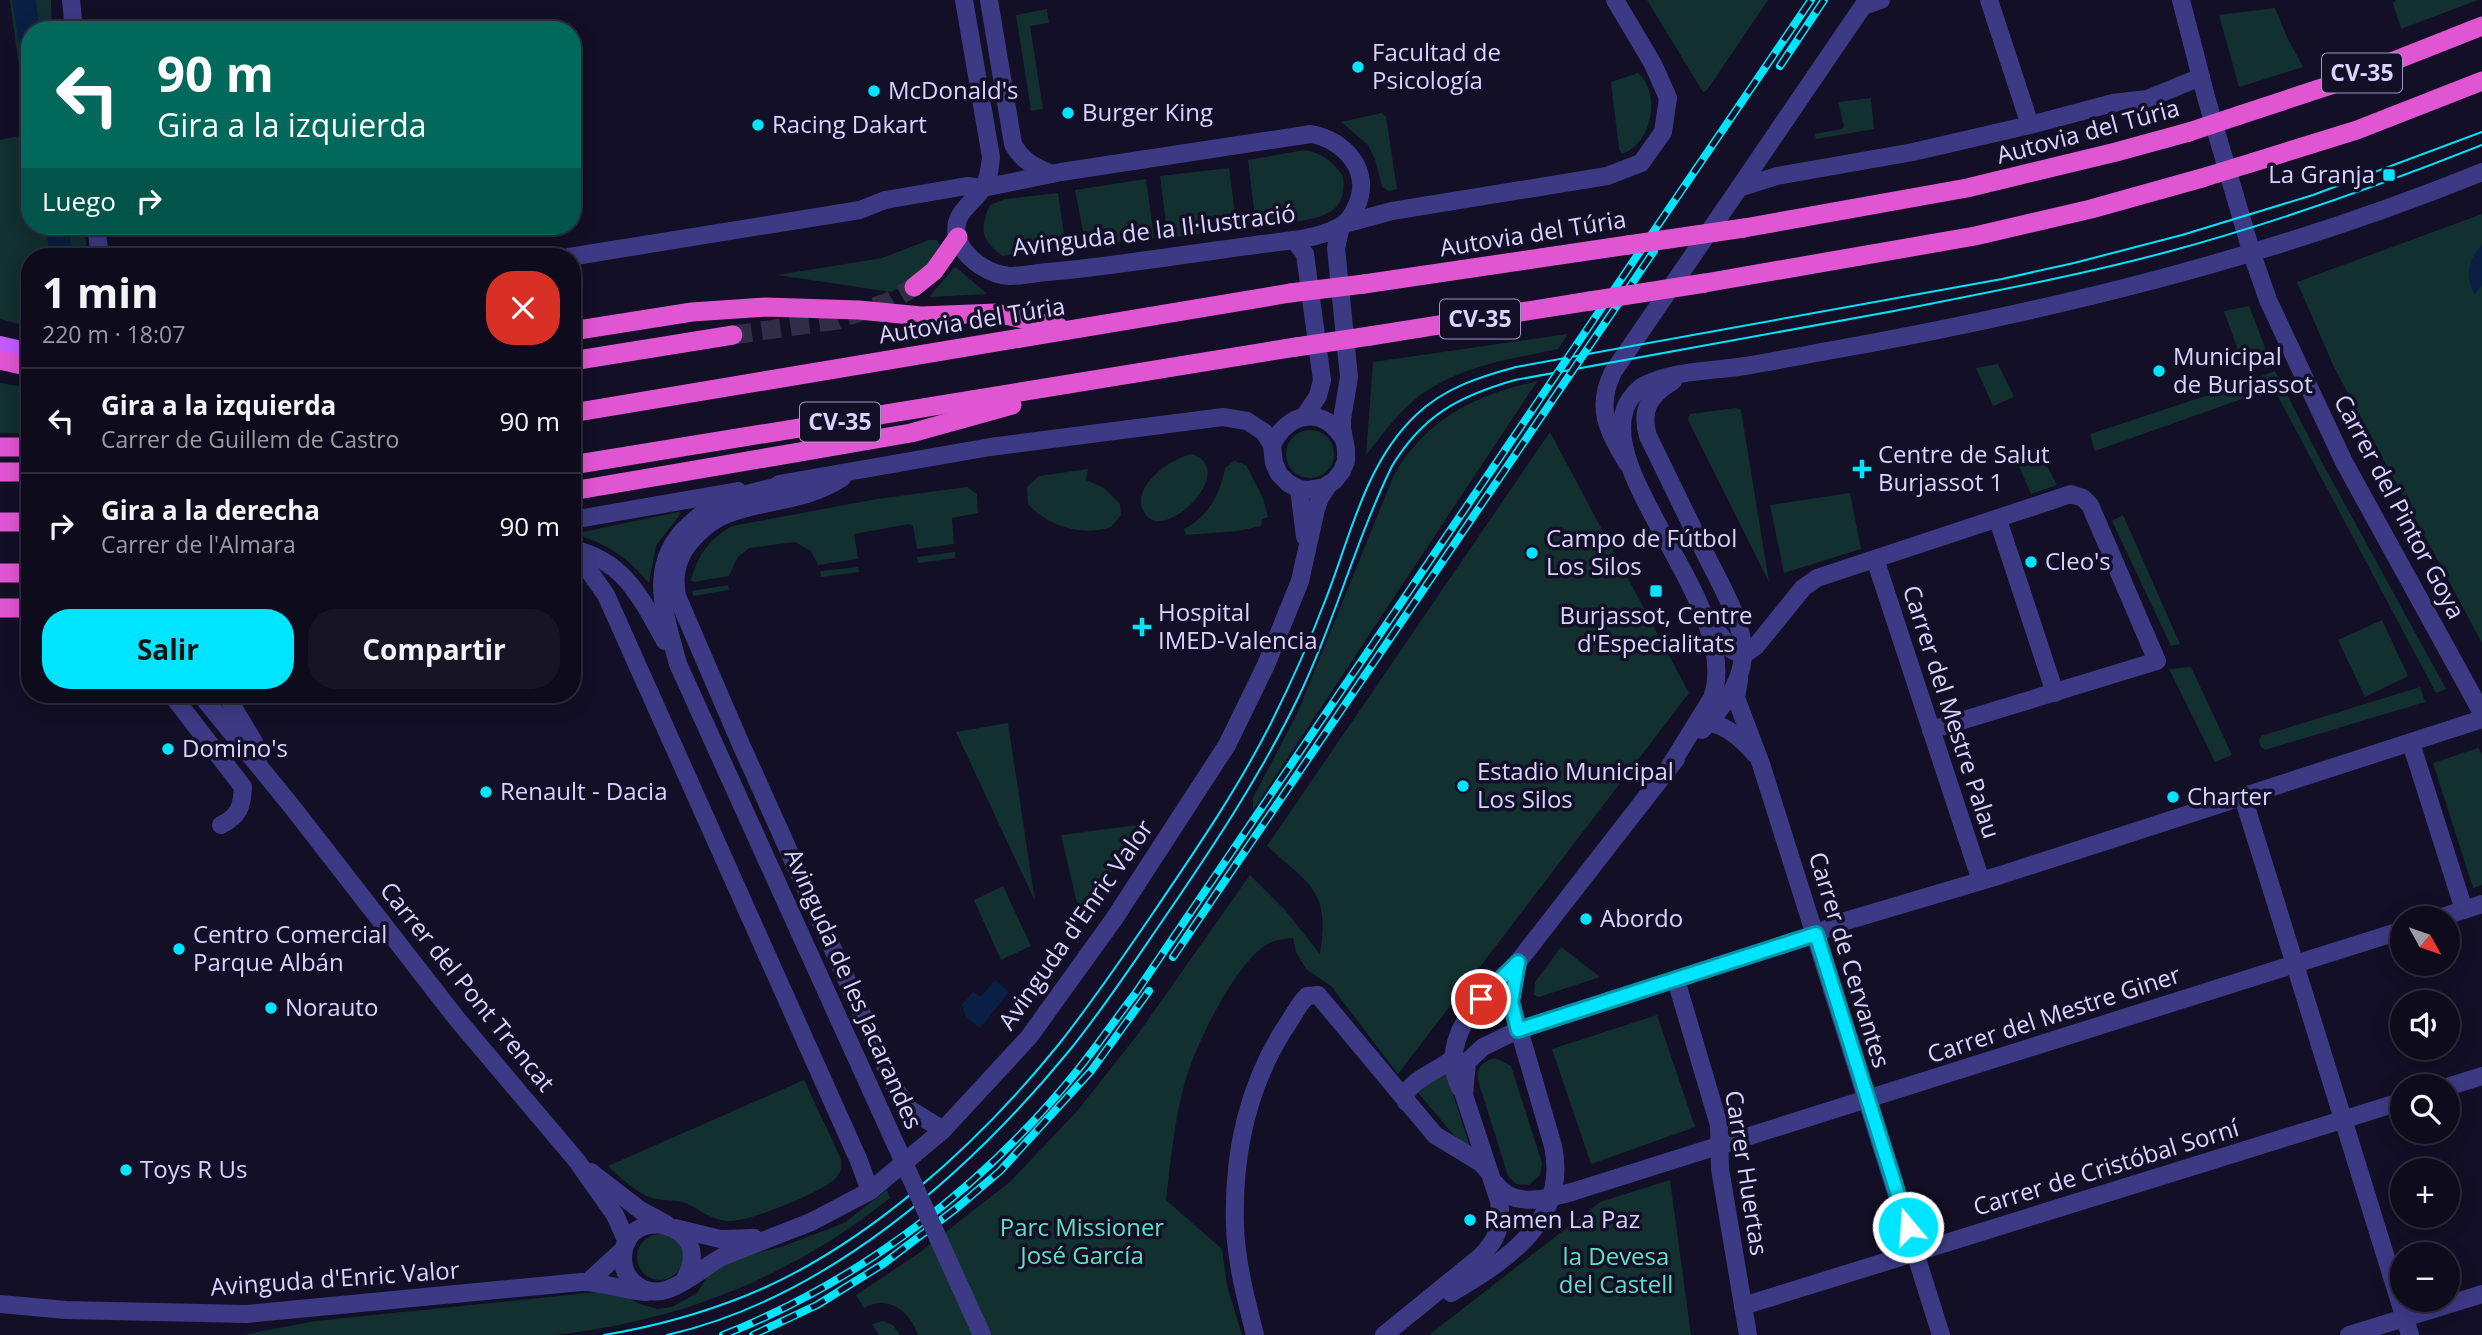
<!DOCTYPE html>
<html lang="es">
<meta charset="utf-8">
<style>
body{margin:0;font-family:"Open Sans",sans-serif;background:#171425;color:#f1f3f6;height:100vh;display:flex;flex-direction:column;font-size:26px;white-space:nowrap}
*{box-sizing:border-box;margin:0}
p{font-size:23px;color:#9b9ba3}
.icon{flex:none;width:38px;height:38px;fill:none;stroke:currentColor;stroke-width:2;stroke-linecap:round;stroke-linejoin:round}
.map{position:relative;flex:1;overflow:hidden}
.panel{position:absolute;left:21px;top:248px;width:560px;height:455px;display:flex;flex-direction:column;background:#0e0b1c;border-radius:28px;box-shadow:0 4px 18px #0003,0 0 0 2px #2e2b3b}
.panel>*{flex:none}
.hud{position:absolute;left:21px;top:21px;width:560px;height:214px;border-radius:28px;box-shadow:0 4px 18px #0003,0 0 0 2px #2e2b3b;background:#00695c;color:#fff;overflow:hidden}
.needle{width:46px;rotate:130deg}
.buttons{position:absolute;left:2390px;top:906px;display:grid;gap:14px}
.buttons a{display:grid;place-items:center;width:70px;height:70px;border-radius:50%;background:#0e0b1c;box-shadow:0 4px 18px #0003,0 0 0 2px #2e2b3b;font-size:35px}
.pin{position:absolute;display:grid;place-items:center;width:60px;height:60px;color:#fff;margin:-30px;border:4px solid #fff;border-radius:50%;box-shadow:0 2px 7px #0007}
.me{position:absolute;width:77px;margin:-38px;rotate:342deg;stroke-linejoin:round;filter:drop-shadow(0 0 5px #0008)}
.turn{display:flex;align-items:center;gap:24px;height:147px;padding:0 21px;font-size:32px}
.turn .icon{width:91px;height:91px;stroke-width:2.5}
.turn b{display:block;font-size:49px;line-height:60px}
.then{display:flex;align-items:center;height:66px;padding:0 21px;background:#0003;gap:14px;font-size:26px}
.round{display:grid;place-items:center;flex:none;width:74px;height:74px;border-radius:28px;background:#171425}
.headline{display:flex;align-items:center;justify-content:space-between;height:119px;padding:0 21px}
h1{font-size:42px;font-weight:700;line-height:52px}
.cta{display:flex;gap:14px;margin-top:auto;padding:14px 21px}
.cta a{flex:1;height:80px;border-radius:28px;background:#00e5ff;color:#111;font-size:28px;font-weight:700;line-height:80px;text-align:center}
.cta a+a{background:#171425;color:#f1f3f6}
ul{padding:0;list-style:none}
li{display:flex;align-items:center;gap:21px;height:105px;padding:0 21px;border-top:2px solid #2e2b3b}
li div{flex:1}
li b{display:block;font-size:26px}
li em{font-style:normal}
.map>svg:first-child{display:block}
</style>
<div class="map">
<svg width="2482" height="1335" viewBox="0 0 2482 1335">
<rect width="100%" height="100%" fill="#130f26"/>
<g fill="#12302f">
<polygon points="10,0 51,0 52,30 30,30 30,226 84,226 88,257 30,257 30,327 0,319 0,140 28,134"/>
<polygon points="1647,0 1768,0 1707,90 1703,92"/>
<polygon points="2396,0 2478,0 2401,29 2393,3"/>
<polygon points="2275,8 2287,37 2303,67 2239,87 2219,15"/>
<polygon points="1047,9 1049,23 1030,26 1043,109 1031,111 1016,15"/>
<path d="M1638,73C1661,93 1653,143 1622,154L1619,149L1611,82Z"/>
<polygon points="1871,98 1874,129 1816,139 1815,134 1842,129 1844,126 1838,102"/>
<polygon points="1382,113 1386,117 1397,189 1389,191 1382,187 1375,159 1368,145 1341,122"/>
<path d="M1304,150C1322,153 1332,161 1343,176C1344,187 1344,199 1336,207C1322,223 1277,223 1256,226L1248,160Z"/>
<polygon points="1229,168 1237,228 1168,238 1160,176"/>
<polygon points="1146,179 1154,238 1086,246 1075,190"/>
<path d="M1058,193L1066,248L1002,256C981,239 979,230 990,205L1005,199Z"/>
<polygon points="2482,214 2482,643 2334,367 2297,282"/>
<polygon points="929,240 937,240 941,248 931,262 910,281 891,292 777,275 882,258"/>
<polygon points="956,267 987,294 929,297 953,269"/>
<polygon points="2249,306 2271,363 2266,365 2238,350 2224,311"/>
<path d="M1568,334L1558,349C1512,359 1465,365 1425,392C1402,407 1383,434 1366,455L1373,362Z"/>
<polygon points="1998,364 2014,397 1993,406 1976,368"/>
<polygon points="2275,371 2318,455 2446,689 2436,693 2274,389 2264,391 2259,377"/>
<path d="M1538,381L1530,392L1253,810V798L1298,712L1393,477C1425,419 1475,395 1538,381Z"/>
<polygon points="2251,381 2256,394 2095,451 2090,434"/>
<polygon points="0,383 30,388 30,433 0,433"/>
<polygon points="1737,408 1741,410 1769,582 1688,420 1690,414"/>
<circle cx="1310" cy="454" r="24"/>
<path d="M1550,432L1689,693L1398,1074L1331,986L1306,969L1296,952L1293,938C1282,939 1272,940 1263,947C1232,970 1195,1046 1185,1082C1174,1121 1171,1160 1166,1200L1222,1249L1227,1286L1242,1335H918C910,1311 888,1294 864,1308L856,1295L919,1253L1011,1181L1078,1110L1138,1034L1250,875L1285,910L1320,954C1330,890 1311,886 1267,846Z"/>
<polygon points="2040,453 2057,485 2031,494 2017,462"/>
<path d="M1192,454C1232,468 1186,520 1160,521C1154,522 1150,519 1146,515C1126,489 1171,458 1192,454Z"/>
<path d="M1234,461L1246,465L1263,498L1268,517L1262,519L1261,526L1238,531L1186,535L1184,529C1208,517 1221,493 1225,468Z"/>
<path d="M1088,469L1086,480L1104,488L1120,504L1121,515L1111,527C1083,537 1047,526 1028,504L1027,487L1039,476Z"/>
<path d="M967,487L977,494L978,513L952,518L954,544L917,549L913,526L909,524L854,534L858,559L818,565L811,551L795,542L749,548L737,558L729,576L693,582L691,580C698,555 709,539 732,526L877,499Z"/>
<polygon points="1850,493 1861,549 1784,573 1770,505"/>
<path d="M678,512L681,513L656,546L649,583C628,558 606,542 573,534Z"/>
<polygon points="2123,515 2180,644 2171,646 2112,521"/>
<polygon points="955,552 955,558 918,563 917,557"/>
<polygon points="858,567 859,572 821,577 820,571"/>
<polygon points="728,585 729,590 693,596 692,591"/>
<polygon points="2382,620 2408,676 2365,697 2338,640"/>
<polygon points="2191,667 2232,755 2215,762 2169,669"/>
<polygon points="2420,687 2425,702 2265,750 2261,747 2259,741 2261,736"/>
<polygon points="1008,723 1035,901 956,732"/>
<polygon points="2478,748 2482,754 2482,885 2473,888 2433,763"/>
<polygon points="1138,825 1141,829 1080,916 1061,835"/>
<polygon points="1003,886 1031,946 1001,960 974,900"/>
<polygon points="1561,947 1600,977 1539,997 1534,995 1535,982"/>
<polygon points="1657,1015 1695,1127 1591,1164 1552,1049"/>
<path d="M1496,1058L1511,1066L1542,1163L1540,1175L1529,1185L1516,1184L1508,1176L1478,1080C1476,1067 1484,1060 1496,1058Z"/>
<polygon points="1446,1072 1470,1147 1466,1150 1416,1090"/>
<path d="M804,1080L841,1159C842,1166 841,1174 835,1179C820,1193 747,1223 727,1221C711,1219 701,1211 688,1204C677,1199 667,1201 656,1199C638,1195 621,1178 608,1166Z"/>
<polygon points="1670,1180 1691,1335 1429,1335 1600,1202"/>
<path d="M887,1190L890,1198C789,1278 681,1321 554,1335H243L315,1321L597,1292L622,1295L640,1304L657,1309L672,1307L697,1293L710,1272L742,1256L781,1247L844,1223Z"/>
<circle cx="660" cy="1257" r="23"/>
<polygon points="883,1321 893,1325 900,1335 879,1335 872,1324"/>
</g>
<g fill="#0a1f44">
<path d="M2482,245V285L2475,295C2465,277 2467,260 2482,245Z"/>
<polygon points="995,980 1009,992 980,1028 966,1017 962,1005 973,992 981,997"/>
</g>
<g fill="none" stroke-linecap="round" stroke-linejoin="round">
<g stroke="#0a1f44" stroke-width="23">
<polyline points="24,0 30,41"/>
<polyline points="57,226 62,257"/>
</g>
<polyline stroke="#312d47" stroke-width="19" stroke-dasharray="19 10" stroke-linecap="butt" points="733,335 837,320 888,302 914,287"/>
<g stroke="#3d3a85" stroke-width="18">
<polyline points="71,0 74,30"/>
<path d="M989,0L1013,144C1022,161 1034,166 1051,174"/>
<polyline points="1989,0 2030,125"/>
<polyline points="2181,0 2206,97 2252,254"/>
<polyline points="1739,188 1863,6 1881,0"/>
<polyline points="1344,224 1392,211 1607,176 1641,163 1663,132 1668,98 1653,64 1615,0"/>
<polyline points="96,226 100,257"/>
<polyline points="1294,240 1305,254 1322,380 1318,396 1304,417"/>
<path d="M569,257L860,210L885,200L967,186L983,188L1061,172L1311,134C1345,140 1373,172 1356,207C1353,214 1347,223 1339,227C1317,239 1287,241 1262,244C1229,249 1196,253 1162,258C1124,263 1085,269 1047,272C1035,273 1022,276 1010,276C990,275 967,260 959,242C948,215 972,205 983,188C989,179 990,167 991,157L964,0"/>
<path d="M1272,445C1288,412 1322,405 1343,438"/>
<path d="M1627,463C1608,431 1595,408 1613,372L1739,188L1777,176L1913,152L2030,125L2113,103L2147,99L2201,77"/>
<path d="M842,478C801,504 766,498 725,515C708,522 686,542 680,559C675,570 675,585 677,596L739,740L897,1092L909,1109L943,1130"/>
<polyline points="779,484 990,447 1223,417 1247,421 1264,432 1272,445 1274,463 1279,474 1288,483 1299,489 1308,490 1324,487 1334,481 1342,471 1346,461 1346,449 1342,428 1342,419 1349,377 1336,248 1341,226"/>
<polyline points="1299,489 1305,537"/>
<polyline points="572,520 738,491"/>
<polyline points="1998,520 2055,693"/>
<polyline points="572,558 587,568 606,595 859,1161 870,1191"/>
<polyline points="1875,559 1981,881"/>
<polyline points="1743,655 1756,646 1803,588 1817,578 2071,494 2083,498 2090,505 2157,661 1931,730"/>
<polyline points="1739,679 1736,698 1761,764 1941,1335"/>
<path d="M172,695L243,787C242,807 239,816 221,825"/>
<polyline points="201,695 293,808 457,1019 577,1161 615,1215 627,1242"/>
<polyline points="226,695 261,754"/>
<path d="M1698,725C1718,716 1743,740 1756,755"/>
<polyline points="2411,743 2464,910"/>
<polyline points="2243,797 2410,1335"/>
<polyline points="2436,919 2482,904"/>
<polyline points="1676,980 1719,1125 1720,1169 1748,1335"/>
<polyline points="2447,1087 2482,1076"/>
<path d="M1460,1088C1436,1036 1484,995 1518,962"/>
<path d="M1406,1102L1405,1096C1412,1078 1439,1071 1453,1058"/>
<polyline points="591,1172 640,1210 666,1224"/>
<path d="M1495,1183C1513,1210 1550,1198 1575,1191L2403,930"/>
<polyline points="675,1228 720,1239 754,1238"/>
<polyline points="589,1281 624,1249"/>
<path d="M683,1282C721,1222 622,1201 623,1259C623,1268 627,1277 634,1283C663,1309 697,1269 724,1256L811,1222L870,1191L943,1130L1029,1037L1114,919L1227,745L1266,665L1300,581L1316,509L1320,498L1329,484"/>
<path d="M1451,1293C1506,1261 1569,1220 1553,1146L1511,1002L1514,979L1518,962"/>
<path d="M0,1304L66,1310L247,1314L581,1282C601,1281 625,1291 646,1292"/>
<polyline points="1743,1306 2403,1101"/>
<path d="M1255,1335C1246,1299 1236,1262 1235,1225C1233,1157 1247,1089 1283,1031C1291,1020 1297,1006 1307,996L1318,995L1435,1135L1481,1163L1488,1171"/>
<path d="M1384,1335L1480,1257C1497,1240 1503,1225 1499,1201L1464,1095L1467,1062L1483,1047L1518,1030L1816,934L1839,923L2001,875L2482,719"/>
<polyline points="2349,1335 2482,1294"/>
</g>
<g stroke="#3d3a85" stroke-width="18">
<polyline points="2252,254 2268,300 2344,462 2482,713"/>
<path d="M1673,381C1650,395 1640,409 1648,436C1666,473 1684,510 1702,547C1716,577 1746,624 1743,657C1740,687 1721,709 1702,730"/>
<path d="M572,549C624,560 641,598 665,641"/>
<polyline points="1709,621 1732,650 1743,655"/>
<path d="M678,664C665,614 645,564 690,524C698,517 707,509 716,504C740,494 769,489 794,482"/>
<path d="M1670,766L1712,698C1744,610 1593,475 1627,404C1630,398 1638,389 1643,386C1671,371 1708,371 1738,367C1764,363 1790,358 1816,353C2043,313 2268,259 2482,172"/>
<polyline points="1518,962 1676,759"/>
</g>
<polyline stroke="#c25bff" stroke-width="18" points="0,345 30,352"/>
<g stroke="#e055d1" stroke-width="19">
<polyline points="2240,115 2343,81 2482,26"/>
<polyline points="2254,162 2357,130 2482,81"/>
<polyline points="1744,228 1967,188 2116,152 2189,132"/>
<polyline points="1705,283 1975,236 2091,209 2202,178"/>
<polyline points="1364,284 1628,245"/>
<polyline points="914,287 934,271 958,237"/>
<polyline points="572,331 692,312 766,307 859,310 921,316 996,313 1059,327"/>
<polyline points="1370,336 1590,301"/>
<polyline points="0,360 30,367"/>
<polyline points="572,361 733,335"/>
<polyline points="572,413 1290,293"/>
<polyline points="0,447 30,447"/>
<polyline points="572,465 1296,347"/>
<polyline points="0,472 30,472"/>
<polyline points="572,491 911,433 1012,405"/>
<polyline points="0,522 30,522"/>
<polyline points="0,573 30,573"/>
<polyline points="0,608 30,608"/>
</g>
<g stroke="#00e5ff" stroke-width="2">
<path d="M604,1335C652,1327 700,1314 745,1296C865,1248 979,1143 1059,1044C1092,1002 1123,957 1153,913C1195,851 1237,790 1271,723C1291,683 1309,643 1325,601C1350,538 1365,463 1416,415C1444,388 1479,377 1516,367L2002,279L2074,263L2182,235L2313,195L2482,132"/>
<path d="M667,1335C826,1299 968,1174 1069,1051C1104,1008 1134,962 1165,917C1213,847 1260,776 1297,700C1334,624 1355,542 1392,466C1423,415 1459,396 1515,380C1641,357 1768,334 1894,311C1985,293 2077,276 2167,252C2274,223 2379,186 2482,145"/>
</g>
<g stroke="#00e5ff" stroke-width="8">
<g id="rail">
<polyline points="1780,66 1824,0"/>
<polyline points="1173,957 1654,251"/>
<path d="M723,1335C861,1281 984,1186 1077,1071C1097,1046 1115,1020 1135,994L1811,0"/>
<polyline points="753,1335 817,1305 883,1264 958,1207 1000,1171 1091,1071 1149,991"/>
</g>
</g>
<use href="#rail" stroke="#130f26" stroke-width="5" stroke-dasharray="16" stroke-linecap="butt"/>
<polyline stroke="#3d3a85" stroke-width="18" points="678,664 982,1335"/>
<g stroke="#e055d1" stroke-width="19">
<polyline points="2189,132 2240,115"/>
<polyline points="2202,178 2254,162"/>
<polyline points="1628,245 1744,228"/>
<polyline points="1290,293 1364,284"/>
<polyline points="1590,301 1705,283"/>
<polyline points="1296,347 1370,336"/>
</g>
</g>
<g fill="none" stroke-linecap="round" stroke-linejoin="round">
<g stroke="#0095a6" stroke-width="18">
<polyline id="route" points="1481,999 1518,962 1511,1002 1518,1030 1816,934 1908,1227"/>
</g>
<use href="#route" stroke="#00e5ff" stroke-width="12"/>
</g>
<g fill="#00e5ff" stroke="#130f26" stroke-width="2.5">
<circle cx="1358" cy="67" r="7"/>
<circle cx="874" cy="91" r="7"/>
<circle cx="1068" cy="113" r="7"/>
<circle cx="758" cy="125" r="7"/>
<rect x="2382" y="168" width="14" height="14" rx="3.5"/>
<circle cx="2159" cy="371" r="7"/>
<path d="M1858.5 458.5h7v7h7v7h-7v7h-7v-7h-7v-7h7z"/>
<circle cx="1532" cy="553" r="7"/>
<circle cx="2031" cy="562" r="7"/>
<rect x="1649" y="584" width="14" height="14" rx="3.5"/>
<path d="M1138.5 616.5h7v7h7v7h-7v7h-7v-7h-7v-7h7z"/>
<circle cx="168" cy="749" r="7"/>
<circle cx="1463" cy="786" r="7"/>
<circle cx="486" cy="792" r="7"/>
<circle cx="2173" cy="797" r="7"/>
<circle cx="1586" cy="919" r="7"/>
<circle cx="179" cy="949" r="7"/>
<circle cx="271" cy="1008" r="7"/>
<circle cx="126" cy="1170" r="7"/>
<circle cx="1470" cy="1220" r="7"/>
</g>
<g text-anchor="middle" stroke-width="7" stroke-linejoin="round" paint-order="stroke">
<g fill="#130f26" stroke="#9e99be" stroke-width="2">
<rect x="2322" y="53.5" width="80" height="39" rx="5"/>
<rect x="1440" y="299.5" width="80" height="39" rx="5"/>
<rect x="800" y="402.5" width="80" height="39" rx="5"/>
</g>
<g font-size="23" font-weight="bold" fill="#d9d4ff">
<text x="2362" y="81">CV-35</text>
<text x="1480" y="327">CV-35</text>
<text x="840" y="430">CV-35</text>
</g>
<g font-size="24" fill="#d9d4ff" stroke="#130f26" text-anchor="start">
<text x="1372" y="61">Facultad de<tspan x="1372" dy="28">Psicología</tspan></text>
<text x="888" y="99">McDonald's</text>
<text x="1082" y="121">Burger King</text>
<text x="772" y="133">Racing Dakart</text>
<text x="2375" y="183" text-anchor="end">La Granja</text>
<text x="2173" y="365">Municipal<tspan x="2173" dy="28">de Burjassot</tspan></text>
<text x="1878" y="463">Centre de Salut<tspan x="1878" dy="28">Burjassot 1</tspan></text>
<text x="1546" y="547">Campo de Fútbol<tspan x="1546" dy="28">Los Silos</tspan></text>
<text x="2045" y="570">Cleo's</text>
<text x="1158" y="621">Hospital<tspan x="1158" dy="28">IMED-Valencia</tspan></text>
<text x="1656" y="624" text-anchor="middle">Burjassot, Centre<tspan x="1656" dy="28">d'Especialitats</tspan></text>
<text x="182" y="757">Domino's</text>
<text x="1477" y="780">Estadio Municipal<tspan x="1477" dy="28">Los Silos</tspan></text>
<text x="500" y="800">Renault - Dacia</text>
<text x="2187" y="805">Charter</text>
<text x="1600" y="927">Abordo</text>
<text x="193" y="943">Centro Comercial<tspan x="193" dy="28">Parque Albán</tspan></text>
<text x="285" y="1016">Norauto</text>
<text x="140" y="1178">Toys R Us</text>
<text x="1484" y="1228">Ramen La Paz</text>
</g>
<g font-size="24" fill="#d9d4ff" stroke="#130f26">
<text transform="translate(2088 132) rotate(-15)" y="8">Autovia del Túria</text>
<text transform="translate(1154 231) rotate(-7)" y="8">Avinguda de la Il·lustració</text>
<text transform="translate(1533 234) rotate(-9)" y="8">Autovia del Túria</text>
<text transform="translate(972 321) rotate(-9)" y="8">Autovia del Túria</text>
<text transform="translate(2399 507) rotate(62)" y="8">Carrer del Pintor Goya</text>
<text transform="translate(1951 712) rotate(72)" y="8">Carrer del Mestre Palau</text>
<text transform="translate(1076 925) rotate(-55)" y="8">Avinguda d'Enric Valor</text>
<text transform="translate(1849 960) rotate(73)" y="8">Carrer de Cervantes</text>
<text transform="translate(467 987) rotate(51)" y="8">Carrer del Pont Trencat</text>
<text transform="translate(853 989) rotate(66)" y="8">Avinguda de les Jacarandes</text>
<text transform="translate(2054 1015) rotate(-18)" y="8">Carrer del Mestre Giner</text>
<text transform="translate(2106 1168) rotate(-17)" y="8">Carrer de Cristóbal Sorní</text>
<text transform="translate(1746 1173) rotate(81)" y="8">Carrer Huertas</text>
<text transform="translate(335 1279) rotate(-4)" y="8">Avinguda d'Enric Valor</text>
</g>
<g font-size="24" fill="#5fe0c0" stroke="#130f26">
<text x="1082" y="1236">Parc Missioner<tspan x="1082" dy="28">José García</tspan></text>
<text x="1616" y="1265">la Devesa<tspan x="1616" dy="28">del Castell</tspan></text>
</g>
</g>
</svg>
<div class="buttons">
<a><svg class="needle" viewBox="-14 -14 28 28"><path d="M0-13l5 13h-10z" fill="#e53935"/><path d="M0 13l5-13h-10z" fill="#9b9ba3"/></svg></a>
<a><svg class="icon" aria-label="sound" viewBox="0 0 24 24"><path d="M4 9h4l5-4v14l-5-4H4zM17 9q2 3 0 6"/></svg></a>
<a><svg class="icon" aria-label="search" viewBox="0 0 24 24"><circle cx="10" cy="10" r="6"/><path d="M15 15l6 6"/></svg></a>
<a>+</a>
<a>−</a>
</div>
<div class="pin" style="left:1481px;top:999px;background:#d93025"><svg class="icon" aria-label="arrive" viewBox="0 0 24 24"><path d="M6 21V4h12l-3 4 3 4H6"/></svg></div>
<svg class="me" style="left:1908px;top:1227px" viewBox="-20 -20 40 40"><circle r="17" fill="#00e5ff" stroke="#fff" stroke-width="3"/><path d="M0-11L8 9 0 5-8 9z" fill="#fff"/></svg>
<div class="hud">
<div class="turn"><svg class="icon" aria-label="left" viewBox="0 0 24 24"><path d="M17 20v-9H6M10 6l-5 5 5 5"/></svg><div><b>90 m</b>Gira a la izquierda</div></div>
<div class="then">Luego<svg class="icon" aria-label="right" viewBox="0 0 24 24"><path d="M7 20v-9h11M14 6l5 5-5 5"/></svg></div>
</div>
<section class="panel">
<div class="headline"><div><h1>1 min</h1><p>220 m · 18:07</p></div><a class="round" style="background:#d93025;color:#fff"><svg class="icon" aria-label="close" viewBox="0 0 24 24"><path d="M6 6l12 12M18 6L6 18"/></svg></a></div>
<ul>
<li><svg class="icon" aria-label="left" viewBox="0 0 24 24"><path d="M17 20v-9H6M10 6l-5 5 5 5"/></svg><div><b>Gira a la izquierda</b><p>Carrer de Guillem de Castro</p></div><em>90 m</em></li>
<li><svg class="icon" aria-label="right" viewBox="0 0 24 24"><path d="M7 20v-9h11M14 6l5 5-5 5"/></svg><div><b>Gira a la derecha</b><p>Carrer de l'Almara</p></div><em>90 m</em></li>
</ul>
<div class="cta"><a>Salir</a><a>Compartir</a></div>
</section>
</div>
